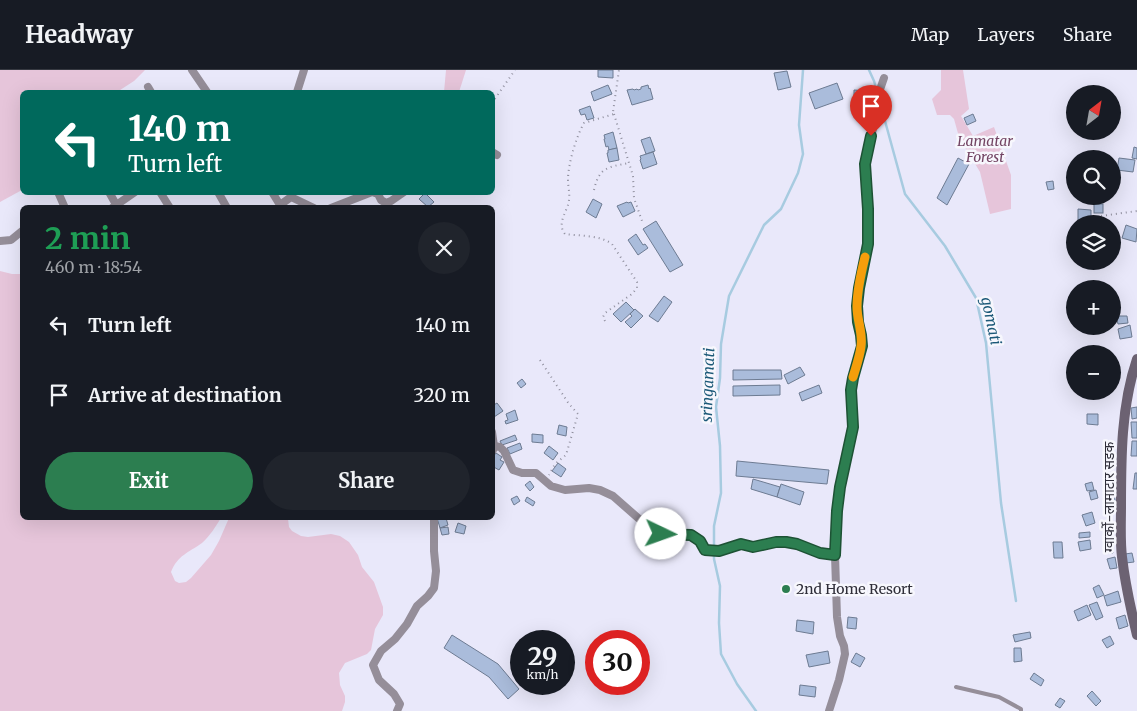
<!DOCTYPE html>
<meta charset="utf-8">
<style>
body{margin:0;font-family:Merriweather,"Noto Sans Devanagari",serif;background:#20242c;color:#f1f3f6;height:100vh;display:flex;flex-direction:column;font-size:19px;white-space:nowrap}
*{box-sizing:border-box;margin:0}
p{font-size:16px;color:#9ea1a6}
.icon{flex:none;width:28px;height:28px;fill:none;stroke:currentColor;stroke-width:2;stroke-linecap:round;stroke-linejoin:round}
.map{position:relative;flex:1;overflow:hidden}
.details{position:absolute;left:20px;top:135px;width:475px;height:315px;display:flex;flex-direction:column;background:#171b24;border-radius:8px;box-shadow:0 5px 20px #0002}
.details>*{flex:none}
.banner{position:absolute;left:20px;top:20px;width:475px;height:105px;border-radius:8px;box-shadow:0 5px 20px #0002;background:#00695c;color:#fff;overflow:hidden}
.needle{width:32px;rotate:31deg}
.controls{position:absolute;left:1066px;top:15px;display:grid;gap:10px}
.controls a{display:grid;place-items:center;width:55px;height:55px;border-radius:50%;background:#171b24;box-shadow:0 5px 20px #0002;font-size:25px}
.speed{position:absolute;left:510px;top:560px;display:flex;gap:10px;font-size:25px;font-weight:700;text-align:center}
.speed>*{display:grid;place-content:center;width:65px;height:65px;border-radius:50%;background:#171b24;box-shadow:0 5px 20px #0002;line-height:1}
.speed small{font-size:12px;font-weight:400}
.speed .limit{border:8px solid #d22;background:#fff;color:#111}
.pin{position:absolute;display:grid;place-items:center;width:42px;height:42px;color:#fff;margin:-51px -21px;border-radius:50% 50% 50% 0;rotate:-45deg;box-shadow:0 0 5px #0007}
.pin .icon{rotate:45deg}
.me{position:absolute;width:55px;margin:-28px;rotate:93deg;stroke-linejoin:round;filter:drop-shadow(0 0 4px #0008)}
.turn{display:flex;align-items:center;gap:18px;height:105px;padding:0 25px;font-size:22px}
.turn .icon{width:65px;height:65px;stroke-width:2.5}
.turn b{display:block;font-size:35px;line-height:42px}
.round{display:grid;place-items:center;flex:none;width:52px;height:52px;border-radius:26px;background:#20242c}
.head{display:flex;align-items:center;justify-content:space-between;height:85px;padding:0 25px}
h1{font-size:30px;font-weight:700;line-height:38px;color:#1e9e55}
.primary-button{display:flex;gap:10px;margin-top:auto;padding:10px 25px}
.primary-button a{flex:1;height:58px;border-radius:30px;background:#2c7e50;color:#fff;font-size:20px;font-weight:700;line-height:58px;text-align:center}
.primary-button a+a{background:#20242c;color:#f1f3f6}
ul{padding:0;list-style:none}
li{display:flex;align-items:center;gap:15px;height:70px;padding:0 25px}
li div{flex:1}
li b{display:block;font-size:19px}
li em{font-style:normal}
header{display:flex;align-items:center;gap:30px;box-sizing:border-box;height:70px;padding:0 25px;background:#171b24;border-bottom:1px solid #363941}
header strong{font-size:24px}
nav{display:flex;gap:28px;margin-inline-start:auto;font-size:18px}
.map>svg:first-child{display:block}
</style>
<header>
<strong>Headway</strong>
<nav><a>Map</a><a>Layers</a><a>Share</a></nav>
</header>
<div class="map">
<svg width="1137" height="641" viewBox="0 0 1137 641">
<rect width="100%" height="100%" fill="#e9e8fa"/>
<g fill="#e6c5da">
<polygon points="0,0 145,0 134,11 117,22 22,22 22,120 0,132"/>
<polygon points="446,0 466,0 459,22 444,22"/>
<polygon points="941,0 963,0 969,39 961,46 973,66 994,57 1011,105 1011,139 990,144 980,102 959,67 954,49 950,45 937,45 932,29 941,20"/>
<path d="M0,201L12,204H22V448H221C216,456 210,466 202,473C188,483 178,485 171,502L175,511L179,513L186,512L191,508L211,485L219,471L229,448H289L288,449L289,457L292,461L301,466L308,467L331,464L340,466L349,472L358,485L362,497L374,512L383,537V545L375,559L371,580L367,584L345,593L339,603L340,615L345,626V632L342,641H0Z"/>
</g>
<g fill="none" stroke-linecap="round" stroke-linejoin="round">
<g stroke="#a7cbe0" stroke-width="2.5">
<polyline points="869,0 874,11 877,21"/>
<polyline points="879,29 905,124 945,176 976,228 986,273 1001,433 1016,531"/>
<polyline points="756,641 737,614 721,584 719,553 720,516 714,489 714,456 721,423 720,376 716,337 720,308 721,274 729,226 764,155 781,139 798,103 803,84 799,55 803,0"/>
</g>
</g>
<g fill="#aabcdb" stroke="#6d7b92">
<polygon points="598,0 613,0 613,8 598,7"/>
<polygon points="787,1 791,17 778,20 774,3"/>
<polygon points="837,13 843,29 815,39 809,23"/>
<polygon points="608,15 612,24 594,31 591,22"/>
<polygon points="648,15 649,19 650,18 653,29 632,35 627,20 633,19 634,20 637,19 638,20 641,19 641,17"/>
<polygon points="854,20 868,21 868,31 854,31"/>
<polygon points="590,36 594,48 587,50 585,44 581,45 579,40"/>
<polygon points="973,44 976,51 967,55 964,48"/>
<polygon points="613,62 617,78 609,80 608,76 606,77 604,69 605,69 604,65"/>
<polygon points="650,67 655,81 646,84 641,70"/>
<polygon points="1134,77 1137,78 1137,89 1132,88"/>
<polygon points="617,78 619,90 609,92 607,83 608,83 608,80"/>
<polygon points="653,82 657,94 643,99 640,90 641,89 640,86"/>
<polygon points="958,88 969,94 947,135 937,128"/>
<polygon points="1119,88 1135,90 1133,102 1117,100"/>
<polygon points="1053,111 1054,119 1048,120 1046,112"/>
<polygon points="425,123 434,132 428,137 419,129"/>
<polygon points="593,129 602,134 596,148 586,142"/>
<polygon points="627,132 628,133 631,132 635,141 623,147 617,136"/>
<rect x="1094" y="134" width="9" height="9"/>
<polygon points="1078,139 1091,140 1091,154 1078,154"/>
<polygon points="656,151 683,195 670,202 643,159"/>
<polygon points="1126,155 1137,159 1136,172 1122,168"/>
<polygon points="636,164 643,175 645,174 648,178 638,185 628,170"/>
<polygon points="664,226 672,232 658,252 649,246"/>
<polygon points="626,232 634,240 621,252 613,244"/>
<polygon points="635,239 643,246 631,258 625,252 632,246 630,244"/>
<polygon points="1116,246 1127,246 1128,253 1118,254"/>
<polygon points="1130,255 1132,267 1120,269 1118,259"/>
<polygon points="800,297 805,305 788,314 784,305"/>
<polygon points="733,300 781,300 782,309 733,310"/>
<polygon points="522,309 526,314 521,318 517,313"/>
<polygon points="780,315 780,325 733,326 733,316"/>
<polygon points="819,315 822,323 802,331 799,323"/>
<polygon points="497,333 503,341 494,347 492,345 492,336"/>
<polygon points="1137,337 1137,348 1132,349 1131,338"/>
<polygon points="515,340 518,350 506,354 505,351 508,350 506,344"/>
<polygon points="1087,344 1098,344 1098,355 1087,354"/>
<polygon points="1131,352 1137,352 1137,368 1132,368"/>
<polygon points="559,355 567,357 566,366 557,364"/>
<polygon points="532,364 543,365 543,373 532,372"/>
<polygon points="515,365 517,370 502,375 500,371"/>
<polygon points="1132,371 1137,371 1137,386 1131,386"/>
<polygon points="520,373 522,379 510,384 507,378"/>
<polygon points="549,376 558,383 553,390 544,383"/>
<polygon points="496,383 502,387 500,390 504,392 499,400 492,396 492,388"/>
<polygon points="737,391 829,400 827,414 736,406"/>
<polygon points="558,393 566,399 561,407 552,401"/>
<polygon points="1135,403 1137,403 1137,419 1133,419"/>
<polygon points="753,409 780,417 777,427 751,419"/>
<polygon points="530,411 534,417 530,421 525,415"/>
<polygon points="1092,412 1094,420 1087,421 1085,414"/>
<polygon points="781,414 804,422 800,435 777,427"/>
<polygon points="1096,420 1098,428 1091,430 1089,422"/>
<polygon points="1114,423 1116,436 1109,437 1107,424"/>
<polygon points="517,426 520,431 514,435 511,429"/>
<polygon points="527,427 535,432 533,436 525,431"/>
<polygon points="1092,442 1095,453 1086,456 1082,445"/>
<polygon points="437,448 446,448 448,455 440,458"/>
<polygon points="458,453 466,456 464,464 455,462"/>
<polygon points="448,457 449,464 442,465 440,458"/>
<polygon points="1090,462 1090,467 1079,468 1079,463"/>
<polygon points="1090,470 1091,479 1080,481 1078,472"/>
<polygon points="1053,472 1062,472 1063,488 1054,488"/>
<polygon points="1106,472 1112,472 1113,483 1106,483"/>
<polygon points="1132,483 1134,492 1126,493 1125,484"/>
<polygon points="1115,487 1117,498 1110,499 1107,489"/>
<polygon points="1099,515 1104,525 1097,528 1093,518"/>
<polygon points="1118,521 1121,532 1107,536 1104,526"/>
<polygon points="1097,532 1103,547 1096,550 1089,535"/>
<polygon points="1087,535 1091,545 1078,551 1074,541"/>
<polygon points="1125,545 1128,556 1119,559 1116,548"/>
<polygon points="848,547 857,548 856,559 847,558"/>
<polygon points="797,550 814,552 813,564 796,561"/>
<polygon points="1030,562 1031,568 1015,572 1013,565"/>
<polygon points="452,565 498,594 519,619 508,629 489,607 444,578"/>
<polygon points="1110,566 1114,574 1107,578 1102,570"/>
<polygon points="1014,578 1021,578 1022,591 1014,592"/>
<polygon points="828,581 830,593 809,597 806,585"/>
<polygon points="856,583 865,588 860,597 851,592"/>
<polygon points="1034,603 1044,610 1041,616 1030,609"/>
<polygon points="800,615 816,617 815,627 799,625"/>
<polygon points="1092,621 1101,631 1096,636 1087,626"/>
<polygon points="1060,628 1065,631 1060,638 1055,635"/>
</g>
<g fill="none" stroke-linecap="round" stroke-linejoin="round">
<g stroke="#91909f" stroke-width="2" stroke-dasharray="1 4" stroke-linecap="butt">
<polyline points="492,33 515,0"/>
<polyline points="614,44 633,106 634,128 642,151"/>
<path d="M594,120C599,97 608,97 629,93"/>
<polyline points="1101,146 1137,141"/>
<path d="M605,251L603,247L605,243L632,224L637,218V212L612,174C600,165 580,166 565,164C556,153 568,141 569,130C570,123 568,117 568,110C568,94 576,67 584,53L614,44L613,42L619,0"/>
<polyline points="540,290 569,334 578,344 566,385 555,394 549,405"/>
</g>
<polyline stroke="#958e99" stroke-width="4" points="956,617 999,627 1021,639 1021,641"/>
<g stroke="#958e99" stroke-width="8">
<polyline points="192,0 207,22"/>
<polyline points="148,17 151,22"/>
<polyline points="297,22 304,0"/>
<polyline points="492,82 497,85"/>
<polyline points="58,122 65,138"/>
<polyline points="109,122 118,138"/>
<polyline points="160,122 170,138"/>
<polyline points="218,122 227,138"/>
<polyline points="272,122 280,135 291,127 314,138"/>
<polyline points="112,138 135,122"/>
<polyline points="331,138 372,122 378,124 381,130 386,133 391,131 404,122"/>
<polyline points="0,171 11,170 22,161"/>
<polyline points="492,362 494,376 493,380"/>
<polyline points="494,376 500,377 504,381 513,400 522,403 536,403 551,416 565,420 589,418 600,420 613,426 654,462 691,465 700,471 705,480 719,481 741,475 753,477 760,476 776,472 787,472 797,474 820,483 835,485"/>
<polyline points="397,641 400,634 394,624 379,610 373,595 381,581 395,569 407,554 417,536 428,526 434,518 436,501 434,481 434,448"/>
<polyline points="829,641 839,610 845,584 844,576 840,566 837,547 835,485 837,441 840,417 853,357 851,320 853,308 861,276 861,265 858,252 857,236 859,218 868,174 869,162 868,139 865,94 875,50 875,34 884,8"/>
</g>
<path stroke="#6c6272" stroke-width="10" d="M1137,289C1121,336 1121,388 1121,437C1121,453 1120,470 1122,487C1125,513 1131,540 1137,565"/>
</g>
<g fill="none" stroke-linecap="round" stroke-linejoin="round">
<g stroke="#1d5234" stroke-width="12">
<polyline id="route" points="661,464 691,465 700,471 705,480 719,481 741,474 753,477 776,472 786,472 797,474 820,483 835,485 837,441 840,417 853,357 851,320 853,308 862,276 861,265 858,252 857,236 859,218 868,174 868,139 865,94 871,66"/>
</g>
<use href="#route" stroke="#2c7e50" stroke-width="9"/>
<path stroke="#f59e0b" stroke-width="9" d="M853,307C856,297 860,286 861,276C863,263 857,250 857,237C857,221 861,203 865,187"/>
</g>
<circle fill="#2c7e50" stroke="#f7f7fd" stroke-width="2" cx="786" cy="519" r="5"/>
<g text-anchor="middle" stroke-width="5" stroke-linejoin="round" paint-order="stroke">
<g font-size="14" font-style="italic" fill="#734463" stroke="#f7f7fd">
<text x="985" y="76">Lamatar<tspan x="985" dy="16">Forest</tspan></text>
</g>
<g font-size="14" fill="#2f2e39" stroke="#f7f7fd">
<text transform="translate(1109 427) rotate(-90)" y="5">ग्वार्को-लामाटार सडक</text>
</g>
<g font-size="14" fill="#2f2e39" stroke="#f7f7fd" text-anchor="start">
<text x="796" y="524">2nd Home Resort</text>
</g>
<g font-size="15" font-style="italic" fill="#1c5978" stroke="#f7f7fd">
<text transform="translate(991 251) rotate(78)" y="5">gomati</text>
<text transform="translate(708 315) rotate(-88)" y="5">sringamati</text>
</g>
</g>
</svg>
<div class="controls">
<a><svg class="needle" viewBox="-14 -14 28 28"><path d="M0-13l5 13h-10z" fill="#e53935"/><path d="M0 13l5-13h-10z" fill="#9ea1a6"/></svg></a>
<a><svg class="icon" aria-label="search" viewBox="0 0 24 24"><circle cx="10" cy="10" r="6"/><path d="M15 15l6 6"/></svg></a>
<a><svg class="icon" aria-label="layers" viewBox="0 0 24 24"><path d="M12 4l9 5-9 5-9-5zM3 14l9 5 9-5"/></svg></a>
<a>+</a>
<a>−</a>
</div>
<div class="speed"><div>29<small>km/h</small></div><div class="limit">30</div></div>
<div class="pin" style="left:871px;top:66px;background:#d93025"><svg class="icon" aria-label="arrive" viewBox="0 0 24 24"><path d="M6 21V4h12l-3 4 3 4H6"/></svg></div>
<svg class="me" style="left:661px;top:464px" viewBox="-20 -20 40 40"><circle r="19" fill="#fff"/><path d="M0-13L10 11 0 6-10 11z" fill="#2c7e50"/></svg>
<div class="banner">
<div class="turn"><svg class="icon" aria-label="left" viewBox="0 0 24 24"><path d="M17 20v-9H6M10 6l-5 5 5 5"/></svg><div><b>140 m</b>Turn left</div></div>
</div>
<section class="details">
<div class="head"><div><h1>2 min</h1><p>460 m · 18:54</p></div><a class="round"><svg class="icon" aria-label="close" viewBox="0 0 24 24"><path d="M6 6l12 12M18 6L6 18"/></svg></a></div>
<ul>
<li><svg class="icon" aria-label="left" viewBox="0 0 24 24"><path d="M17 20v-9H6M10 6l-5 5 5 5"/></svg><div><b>Turn left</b></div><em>140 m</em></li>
<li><svg class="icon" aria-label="arrive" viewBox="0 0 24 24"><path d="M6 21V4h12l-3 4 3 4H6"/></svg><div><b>Arrive at destination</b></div><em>320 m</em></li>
</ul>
<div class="primary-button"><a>Exit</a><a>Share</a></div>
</section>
</div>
